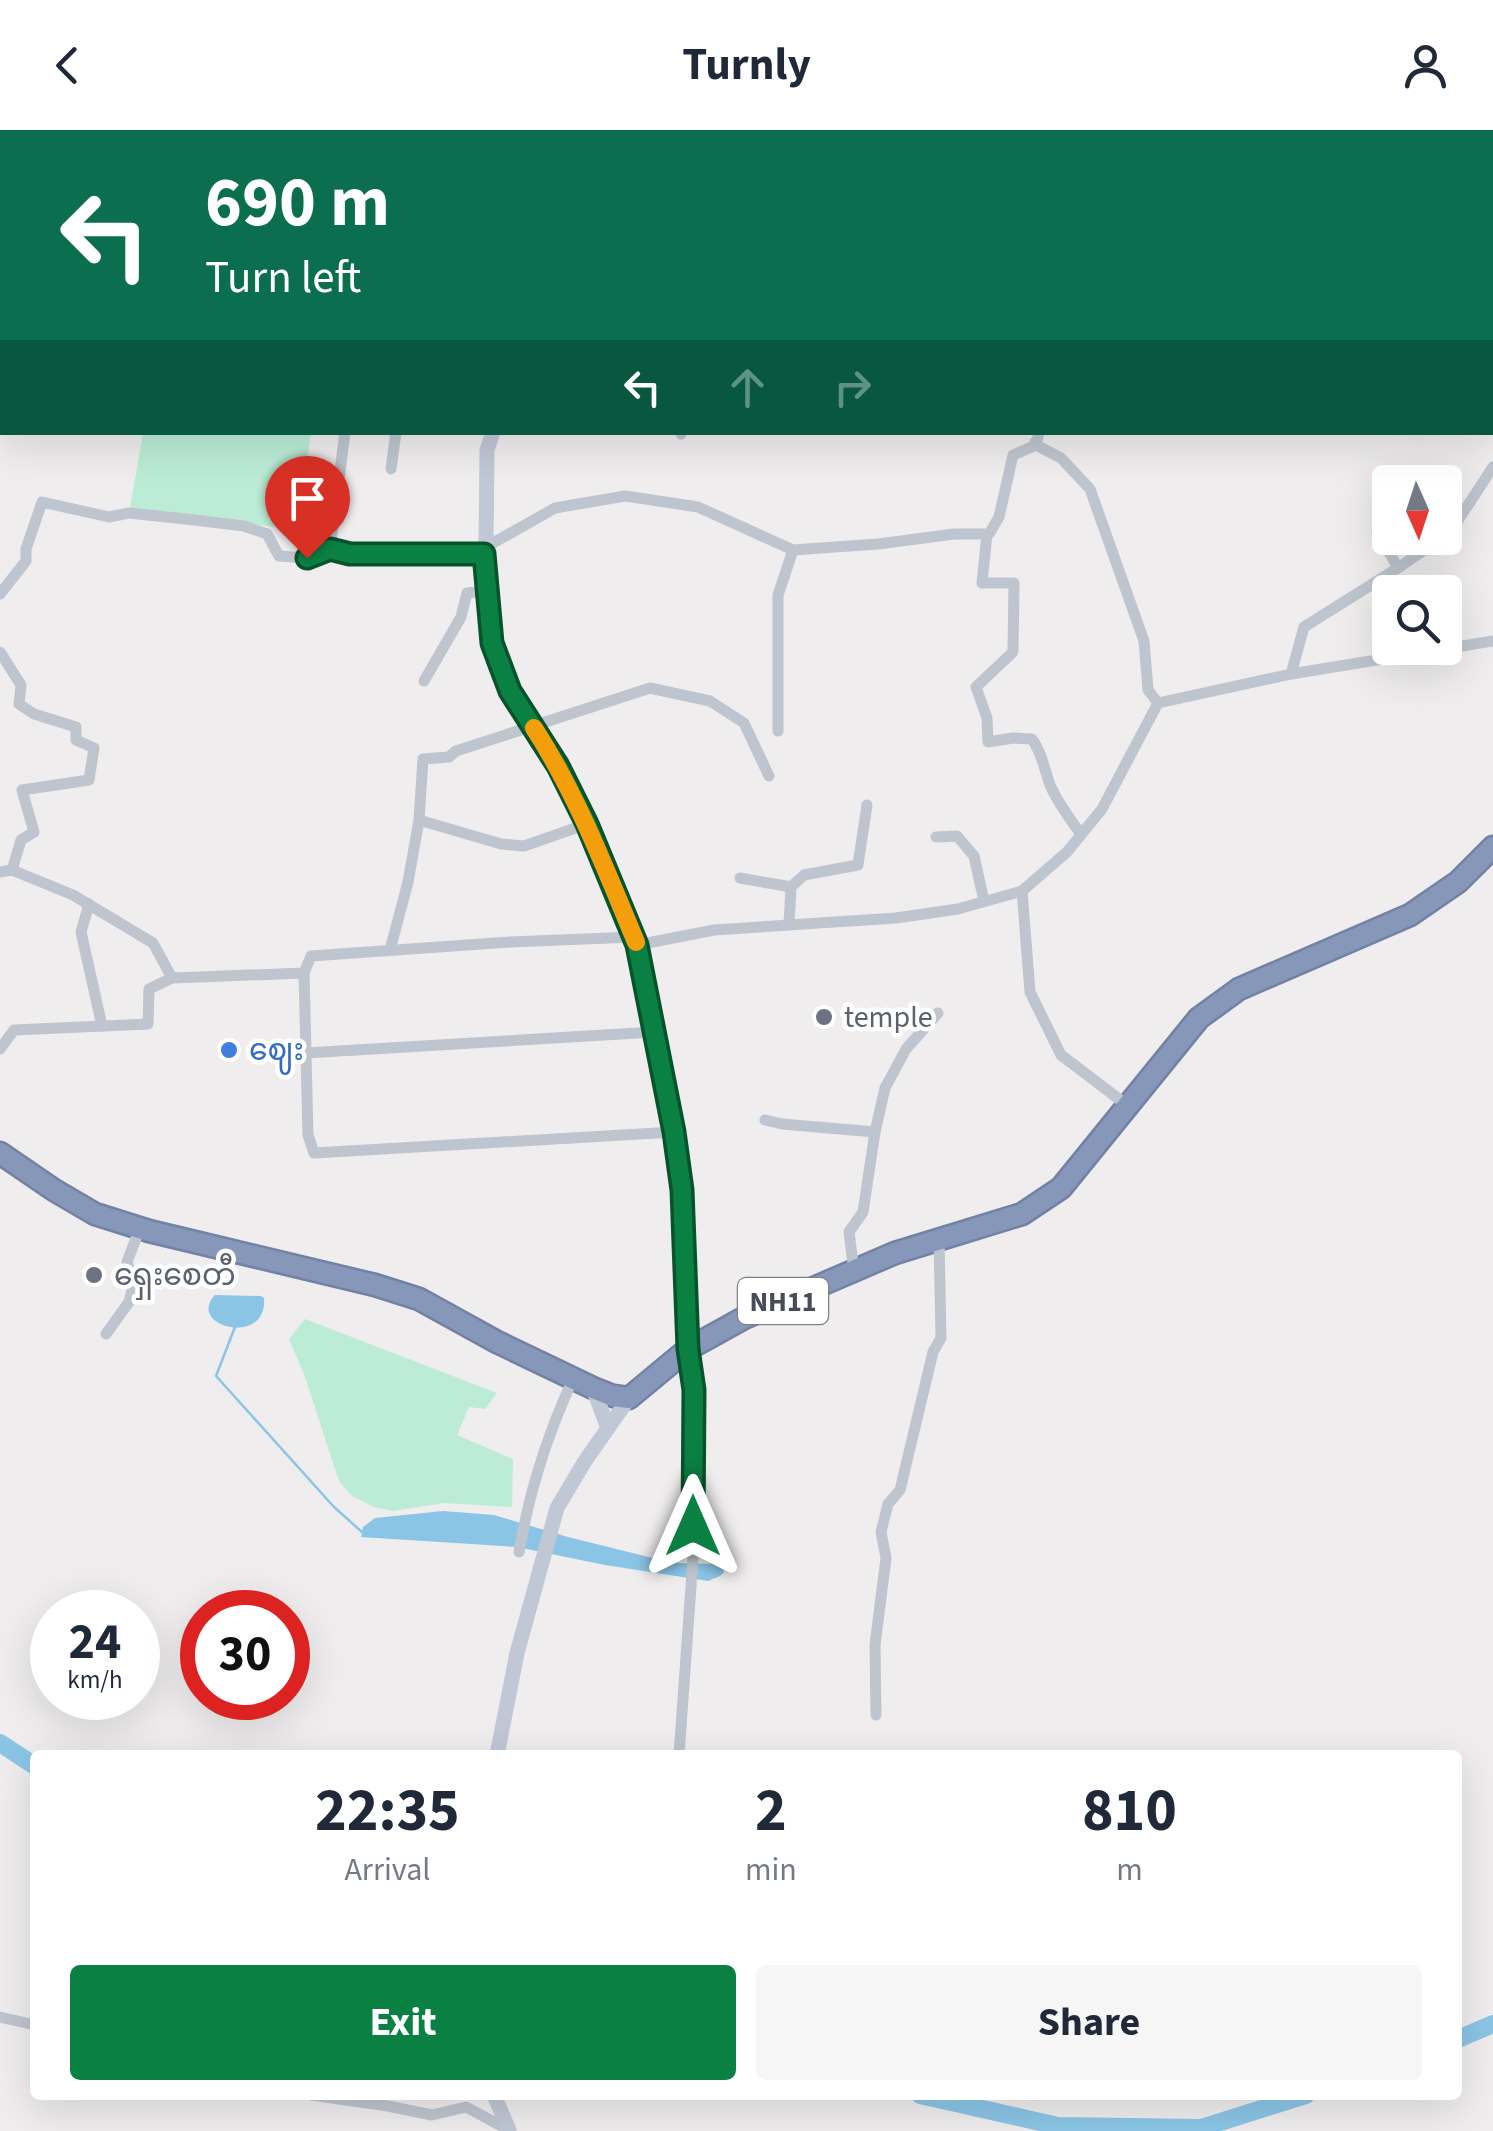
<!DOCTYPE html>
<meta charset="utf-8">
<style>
body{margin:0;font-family:"Source Sans 3","Noto Sans Myanmar",sans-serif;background:#f6f6f7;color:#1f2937;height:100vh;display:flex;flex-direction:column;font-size:38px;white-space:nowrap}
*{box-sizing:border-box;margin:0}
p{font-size:32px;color:#747a83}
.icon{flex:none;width:55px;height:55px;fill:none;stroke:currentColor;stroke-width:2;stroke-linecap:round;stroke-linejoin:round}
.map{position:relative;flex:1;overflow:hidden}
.drawer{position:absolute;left:30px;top:1620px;width:1432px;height:350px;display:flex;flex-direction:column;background:#fff;border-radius:10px;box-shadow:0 10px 40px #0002}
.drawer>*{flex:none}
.hud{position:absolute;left:0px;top:0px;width:1495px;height:305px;box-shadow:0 10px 40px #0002;background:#0b6e4f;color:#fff;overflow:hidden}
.needle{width:65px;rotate:177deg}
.fabs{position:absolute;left:1372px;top:335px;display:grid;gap:20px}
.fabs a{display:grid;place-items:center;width:90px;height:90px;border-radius:10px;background:#fff;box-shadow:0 10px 40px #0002;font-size:50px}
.speed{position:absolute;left:30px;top:1460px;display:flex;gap:20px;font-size:50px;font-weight:700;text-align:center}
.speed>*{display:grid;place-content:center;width:130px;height:130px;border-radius:50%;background:#fff;box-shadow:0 10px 40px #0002;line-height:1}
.speed small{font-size:25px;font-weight:400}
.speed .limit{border:15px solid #d22;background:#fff;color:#111}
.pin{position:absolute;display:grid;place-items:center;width:85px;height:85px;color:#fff;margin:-102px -42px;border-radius:50% 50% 50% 0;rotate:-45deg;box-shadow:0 0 10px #0007}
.pin .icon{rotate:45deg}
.me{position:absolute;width:110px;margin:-55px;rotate:0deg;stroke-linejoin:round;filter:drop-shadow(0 0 8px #0008)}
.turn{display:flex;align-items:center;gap:35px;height:210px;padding:0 40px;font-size:45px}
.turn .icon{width:130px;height:130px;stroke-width:2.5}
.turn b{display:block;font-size:70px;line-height:85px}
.lanes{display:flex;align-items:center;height:95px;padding:0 40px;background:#0003;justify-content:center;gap:50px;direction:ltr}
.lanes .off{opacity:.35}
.eta{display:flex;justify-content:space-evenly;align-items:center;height:170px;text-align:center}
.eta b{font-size:60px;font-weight:700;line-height:70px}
.action{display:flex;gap:20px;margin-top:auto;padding:20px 40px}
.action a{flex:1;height:115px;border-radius:10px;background:#0b8043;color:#fff;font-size:40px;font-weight:700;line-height:115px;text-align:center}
.action a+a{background:#f6f6f7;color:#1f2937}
header{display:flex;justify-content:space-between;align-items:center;height:130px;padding:0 40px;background:#fff;font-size:45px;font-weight:700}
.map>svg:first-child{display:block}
</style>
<header><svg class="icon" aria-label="back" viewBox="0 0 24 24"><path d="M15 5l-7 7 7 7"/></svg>Turnly<svg class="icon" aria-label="person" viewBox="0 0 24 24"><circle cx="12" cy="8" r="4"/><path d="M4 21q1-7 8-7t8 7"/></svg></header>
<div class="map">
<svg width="1493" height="2001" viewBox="0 0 1493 2001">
<rect width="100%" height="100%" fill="#efeded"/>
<g fill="#bcecd6">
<polygon points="143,303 311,303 297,400 130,378"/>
<polygon points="305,1189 497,1263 485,1279 469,1277 457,1305 513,1329 512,1377 444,1373 393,1381 374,1377 352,1366 339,1351 304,1244 289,1209"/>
</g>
<g fill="#8bc5e6">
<path d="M215,1165L261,1166L264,1168C268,1218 185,1196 215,1165Z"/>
<polygon points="443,1381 494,1385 568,1407 673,1433 721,1434 724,1442 720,1446 708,1451 605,1435 517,1417 361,1407 363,1397 375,1388"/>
</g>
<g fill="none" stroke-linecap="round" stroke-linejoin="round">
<polyline stroke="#8bc5e6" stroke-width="2.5" points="235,1197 216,1246 334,1377 362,1402"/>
<g stroke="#8bc5e6" stroke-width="18">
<polyline points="0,1613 35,1636"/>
<polyline points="1458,1909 1493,1894"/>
<polyline points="920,1965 1058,1996 1201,1998 1306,1965"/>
</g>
<g stroke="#7282a5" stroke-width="25">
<polyline id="highway" points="0,1023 54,1060 95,1084 149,1101 375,1155 419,1169 497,1212 593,1258 613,1266 629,1268 688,1219 744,1188 895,1123 1022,1084 1061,1058 1199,888 1239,859 1410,785 1458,752 1493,717"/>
</g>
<g stroke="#bec5ce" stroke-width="11">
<polyline points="390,0 391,2"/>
<polyline points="920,0 920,2"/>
<polyline points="1231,0 1262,2"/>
<polyline points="1423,2 1425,0"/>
<polyline points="1492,179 1493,180"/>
<polyline points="681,304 681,302"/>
<polyline points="1035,312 1036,315 1061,328 1090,359 1144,511 1148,560 1158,573"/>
<polyline points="391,339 396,302"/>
<polyline points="1390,396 1377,401 1398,438"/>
<path d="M987,404L982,453H1014L1013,522L976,557L987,588L988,612L1013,608L1032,609C1042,623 1044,638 1050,655C1058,673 1069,688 1081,704"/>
<polyline points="1445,405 1451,401 1493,337"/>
<polyline points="486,417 555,378 625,366 698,377 793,420 878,414 954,404 989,404 999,387 1013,325 1036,315 1039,302"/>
<polyline points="330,419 345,302"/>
<polyline points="0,464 26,431 26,419 42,372 109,387 129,383 186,389 244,396 267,404 279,426 307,428 330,419 350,423 484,424"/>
<polyline points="0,522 21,555 19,574 34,584 76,597 76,610 94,618 89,650 22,660 34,702 21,710 12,740"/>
<polyline points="1291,544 1304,497 1398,438 1442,408"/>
<polyline points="424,551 461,487 467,463 487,461"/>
<polyline points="778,601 778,465 793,420"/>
<polyline points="419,690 501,714 524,716 587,694"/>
<polyline points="936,707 957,706 974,726 984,771"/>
<polyline points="0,742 12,740 73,765 153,813 172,848"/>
<polyline points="740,748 791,757"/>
<polyline points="1022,761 1030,862 1061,925 1128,976"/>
<polyline points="89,774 81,802 102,896"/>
<polyline points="789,795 791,757 804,745 858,735 867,675"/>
<polyline points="637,815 714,800 896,788 958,779 1022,761 1067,722 1102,679 1158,573 1291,544 1493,511"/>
<polyline points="390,820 408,752 419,690 423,629 449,627 456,621 650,558 710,571 744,593 769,646"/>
<polyline points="304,843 308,1005 314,1023 674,1002"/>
<polyline points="0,919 14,900 148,894 149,859 172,848 304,843 311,826 510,812 634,807"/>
<polyline points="306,923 654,902"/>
<polyline points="765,990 782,994 875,1002"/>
<polyline points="854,1141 849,1102 863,1082 875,1002 885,958 906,919 938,883"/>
<polyline points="106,1204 129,1172 134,1153 127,1132 140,1098"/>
<path d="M519,1422C529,1363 548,1303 573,1249"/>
<polyline points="876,1585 875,1515 886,1428 881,1402 888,1374 900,1360 933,1222 941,1208 939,1109"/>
<polyline points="679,1625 693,1428 693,1260 688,1219"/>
<polyline points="0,1887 35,1895"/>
<polyline points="311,1965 388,1976 432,1985 466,1977 509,2000"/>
</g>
<g stroke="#c0c7d5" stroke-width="15">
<polyline points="571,2 571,0"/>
<polyline points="493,302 487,320 486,417 484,424 492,513 510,561 558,636 587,694 637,815 674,1002 681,1060 688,1219"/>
<polyline points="593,1258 608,1298"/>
<polyline points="497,1625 517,1523 557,1378 585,1331 629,1268"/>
<polyline points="494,1965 509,2000"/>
</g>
<use href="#highway" stroke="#8697b9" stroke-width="20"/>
</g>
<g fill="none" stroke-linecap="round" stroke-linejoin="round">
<g stroke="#07532c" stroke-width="25">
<polyline id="route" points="307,428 330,419 350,424 484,424 492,513 510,561 558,636 587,694 637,815 674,1002 682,1060 688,1219 694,1260 693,1396"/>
</g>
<use href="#route" stroke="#0b8043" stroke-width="18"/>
<path stroke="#f59e0b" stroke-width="18" d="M534,598C577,665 605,738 636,812"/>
</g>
<g fill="#6b7280" stroke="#fff" stroke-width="4">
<circle cx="824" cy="887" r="10"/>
<circle cx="94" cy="1145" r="10"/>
</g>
<circle fill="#3f7fe0" stroke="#fff" stroke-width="4" cx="229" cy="920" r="10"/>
<g text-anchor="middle" stroke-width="9" stroke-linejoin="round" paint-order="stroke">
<rect fill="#fff" stroke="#7e828b" stroke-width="2.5" x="738" y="1148" width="90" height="46" rx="8"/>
<g font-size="28" font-weight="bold" fill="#464d59">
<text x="783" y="1181">NH11</text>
</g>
<g font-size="30" fill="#5b616d" stroke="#fff" text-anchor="start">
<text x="844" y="897">temple</text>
<text x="114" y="1155">ရှေးစေတီ</text>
</g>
<g font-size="30" fill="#366cbe" stroke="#fff" text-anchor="start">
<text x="249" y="930">ဈေး</text>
</g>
</g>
</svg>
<div class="fabs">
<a><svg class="needle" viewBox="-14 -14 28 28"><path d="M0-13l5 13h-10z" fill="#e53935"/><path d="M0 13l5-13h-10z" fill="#747a83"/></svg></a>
<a><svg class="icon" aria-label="search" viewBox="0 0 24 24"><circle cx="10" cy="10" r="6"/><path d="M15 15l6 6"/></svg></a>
</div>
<div class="speed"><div>24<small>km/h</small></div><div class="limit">30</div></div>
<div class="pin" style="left:307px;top:428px;background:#d93025"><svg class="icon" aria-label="arrive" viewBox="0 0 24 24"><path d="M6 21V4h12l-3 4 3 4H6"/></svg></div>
<svg class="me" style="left:693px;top:1396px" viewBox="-20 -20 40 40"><path d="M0-17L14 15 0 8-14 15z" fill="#0b8043" stroke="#fff" stroke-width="4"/></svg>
<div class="hud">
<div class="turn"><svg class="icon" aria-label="left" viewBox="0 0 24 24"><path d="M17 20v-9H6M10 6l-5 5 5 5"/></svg><div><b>690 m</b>Turn left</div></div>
<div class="lanes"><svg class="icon" aria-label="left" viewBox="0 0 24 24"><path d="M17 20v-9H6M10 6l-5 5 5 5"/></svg><svg class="icon off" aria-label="ahead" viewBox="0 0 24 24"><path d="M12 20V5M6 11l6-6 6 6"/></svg><svg class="icon off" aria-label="right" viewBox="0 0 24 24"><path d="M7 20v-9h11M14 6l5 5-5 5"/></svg></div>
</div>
<section class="drawer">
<div class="eta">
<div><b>22:35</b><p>Arrival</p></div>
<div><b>2</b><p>min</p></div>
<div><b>810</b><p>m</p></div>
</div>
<div class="action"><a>Exit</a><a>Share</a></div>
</section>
</div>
